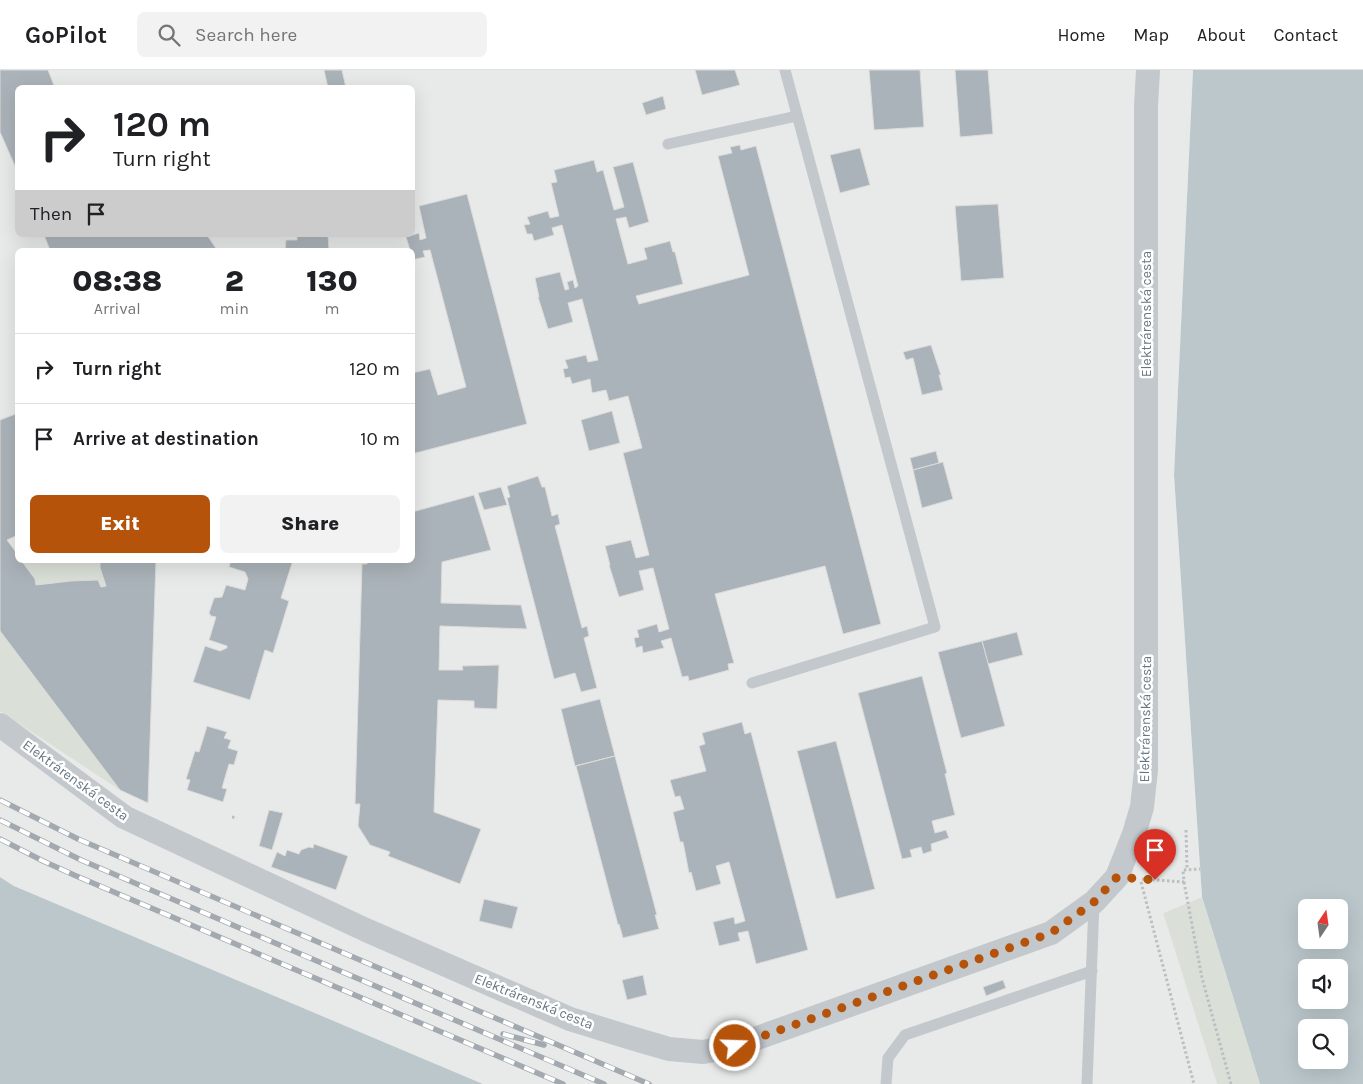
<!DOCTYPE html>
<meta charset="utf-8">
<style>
body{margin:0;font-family:Karla,sans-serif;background:#f2f2f2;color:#202124;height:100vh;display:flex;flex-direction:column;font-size:19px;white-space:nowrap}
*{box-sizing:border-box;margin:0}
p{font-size:16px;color:#757577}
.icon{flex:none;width:28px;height:28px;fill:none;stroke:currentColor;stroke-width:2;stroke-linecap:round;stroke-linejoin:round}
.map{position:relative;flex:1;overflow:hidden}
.side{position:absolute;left:15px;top:178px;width:400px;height:315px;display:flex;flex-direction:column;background:#fff;border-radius:8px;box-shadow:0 5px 20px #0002}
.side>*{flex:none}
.guide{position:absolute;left:15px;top:15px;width:400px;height:152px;border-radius:8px;box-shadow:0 5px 20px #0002;background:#fff;color:#202124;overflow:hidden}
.needle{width:32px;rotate:13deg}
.fabs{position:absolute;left:1298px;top:829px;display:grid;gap:10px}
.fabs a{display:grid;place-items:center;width:50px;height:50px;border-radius:8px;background:#fff;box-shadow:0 5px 20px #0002;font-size:25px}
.pin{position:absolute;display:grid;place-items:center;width:42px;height:42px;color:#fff;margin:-51px -21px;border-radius:50% 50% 50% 0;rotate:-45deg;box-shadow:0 0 5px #0007}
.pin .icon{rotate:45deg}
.me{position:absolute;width:55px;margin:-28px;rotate:70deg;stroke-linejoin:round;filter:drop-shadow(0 0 4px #0008)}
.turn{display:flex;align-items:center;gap:18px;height:105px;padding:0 15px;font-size:22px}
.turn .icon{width:65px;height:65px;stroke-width:2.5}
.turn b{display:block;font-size:35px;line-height:42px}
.then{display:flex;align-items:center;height:48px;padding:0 15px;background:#0003;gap:10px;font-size:19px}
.eta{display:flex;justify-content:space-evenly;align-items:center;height:85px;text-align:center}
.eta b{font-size:30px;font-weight:800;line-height:35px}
.button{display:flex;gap:10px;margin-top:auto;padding:10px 15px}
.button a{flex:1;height:58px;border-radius:8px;background:#b45309;color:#fff;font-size:20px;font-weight:800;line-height:58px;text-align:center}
.button a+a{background:#f2f2f2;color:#202124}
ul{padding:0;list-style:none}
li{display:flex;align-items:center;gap:15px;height:70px;padding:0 15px;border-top:1px solid #e0e0e0}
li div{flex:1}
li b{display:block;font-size:19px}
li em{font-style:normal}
header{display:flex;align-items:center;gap:30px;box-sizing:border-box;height:70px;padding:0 25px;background:#fff;border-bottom:1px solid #e0e0e0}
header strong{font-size:24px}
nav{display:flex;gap:28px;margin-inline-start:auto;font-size:18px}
.search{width:350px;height:45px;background:#f2f2f2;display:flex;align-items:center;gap:12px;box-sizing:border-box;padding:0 18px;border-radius:8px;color:#757577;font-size:19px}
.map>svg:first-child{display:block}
</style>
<header>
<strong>GoPilot</strong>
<div class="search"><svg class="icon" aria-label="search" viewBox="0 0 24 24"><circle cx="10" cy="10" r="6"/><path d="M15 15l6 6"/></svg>Search here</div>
<nav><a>Home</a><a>Map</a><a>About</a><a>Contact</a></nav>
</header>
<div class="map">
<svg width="1363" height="1014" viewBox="0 0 1363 1014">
<rect width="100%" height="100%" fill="#fafaf8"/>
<path fill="#e8e9e9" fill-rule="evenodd" d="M0,0H1193L1174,405L1202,827L1163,843L1217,1014H483L14,816L0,807ZM18,18H412V165H18ZM18,180H412V490H18Z"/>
<g fill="#dadfd7">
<polygon points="21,490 100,490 106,516 101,517 98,510 71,511 36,515 35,509"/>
<polygon points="0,561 120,720 0,641"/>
<polygon points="1202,827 1260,1014 1217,1014 1163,843"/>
</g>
<g fill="#bbc7cb" fill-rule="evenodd">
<path d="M1193,0H1363V1014H1260L1202,827L1174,405ZM1306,838H1339V870H1306ZM1306,898H1339V930H1306ZM1306,958H1339V990H1306Z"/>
<polygon points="0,807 14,816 483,1014 0,1014"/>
</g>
<g fill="#aab3b9" stroke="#dcdcda">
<polygon points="0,0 48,0 55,18 18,18 18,103 0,62"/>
<polygon points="324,0 342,0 346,18 328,18"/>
<polygon points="695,0 735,0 740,15 702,25"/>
<polygon points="869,0 920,0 924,57 874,60"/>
<polygon points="955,0 988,0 993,64 960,67"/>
<polygon points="663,26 666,39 646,45 642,33"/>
<polygon points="740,75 741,80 756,76 881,554 843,564 825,496 715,524 734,593 728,594 729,600 689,611 688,606 682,607 671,568 661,571 664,578 643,583 642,576 636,578 634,568 639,567 637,560 657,554 659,562 669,559 653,498 639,501 644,520 619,527 609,495 610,495 605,476 631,470 636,488 649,485 623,383 642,378 628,326 609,331 606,320 592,323 590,309 572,314 570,307 565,308 563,299 568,298 565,290 586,285 588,292 598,290 582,229 568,233 573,252 548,259 538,227 539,227 535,208 560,202 565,220 569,219 567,212 573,210 575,218 578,216 562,155 552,158 554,165 534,171 532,164 527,164 524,155 530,154 527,147 548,141 550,148 559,146 551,113 557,112 554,100 594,90 597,102 603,100 614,140 624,137 613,97 633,92 649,152 629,158 626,147 616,149 628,194 647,189 644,178 670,171 673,182 675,182 683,214 636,226 639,234 749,205 718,86 732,83 730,77"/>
<polygon points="860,78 870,115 840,123 830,85"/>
<polygon points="467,124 527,354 412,384 412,303 430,299 438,325 466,317 430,180 423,181 425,187 412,190 412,180 410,180 406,167 419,163 420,170 426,168 419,136"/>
<polygon points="998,134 1004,208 961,211 955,136"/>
<polygon points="44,165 207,165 217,180 50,180"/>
<polygon points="297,165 328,165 329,180 285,180 286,170 297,170"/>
<polygon points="931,275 941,305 939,305 943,320 922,325 913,288 906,290 903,282"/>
<polygon points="612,341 620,373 589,381 581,350"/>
<polygon points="18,343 18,465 7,470 18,485 18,490 21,490 35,509 36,515 71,511 98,510 101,517 106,516 100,498 100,490 156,490 148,733 120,720 0,561 0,350"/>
<polygon points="936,381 939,393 913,400 910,388"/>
<polygon points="943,392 953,429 922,438 913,400"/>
<polygon points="538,406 542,417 545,417 552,446 558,444 560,454 555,456 582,558 587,556 589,566 584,568 597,618 581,622 575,603 554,609 507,428 510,427 507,416"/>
<polygon points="501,417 507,435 484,440 478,423"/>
<polygon points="474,425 491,480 442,492 441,533 521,535 527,559 440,556 439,600 463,600 462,596 499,595 497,639 474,638 474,631 438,630 434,742 481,759 460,814 388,786 390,782 370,775 358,756 360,734 355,734 362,494 367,494 367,490 412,490 412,442"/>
<polygon points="231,490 293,490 281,528 289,531 273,583 265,580 250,630 193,612 205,576 220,581 227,578 227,576 209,570 216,547 211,546 209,543 214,528 222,527 226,515 245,520 248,509 245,502 229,497"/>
<polygon points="1017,562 1023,585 988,594 982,571"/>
<polygon points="982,571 1005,656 961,668 938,582"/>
<polygon points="922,606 947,703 945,704 955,745 932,751 935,763 946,760 949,768 931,774 932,781 923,784 921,777 910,780 912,787 902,789 858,623"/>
<polygon points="600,629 615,686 575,696 561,639"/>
<polygon points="742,652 745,664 751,662 808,880 756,894 748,861 738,863 740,871 719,876 713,852 734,847 735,854 745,851 729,792 716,796 721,814 696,821 691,802 689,803 683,772 680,772 673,742 684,739 680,726 675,727 670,710 706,701 699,676 705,674 702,663"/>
<polygon points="207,656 227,662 224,668 231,670 228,678 238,681 234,695 229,694 222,718 227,719 223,732 187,720 190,710 186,709 195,681 199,682"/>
<polygon points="836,671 875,819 836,829 797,681"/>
<polygon points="615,686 657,845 655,845 659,859 623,868 619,854 618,855 576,696"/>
<polygon points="269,740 283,743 272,780 259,776"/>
<polygon points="314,774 348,786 336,820 271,797 277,782 285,786 287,780 299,784 301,780 309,777 313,778"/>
<polygon points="484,829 518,837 512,859 479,851"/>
<polygon points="643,905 647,925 627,930 622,910"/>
<polygon points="1003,910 1006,918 986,926 983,917"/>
</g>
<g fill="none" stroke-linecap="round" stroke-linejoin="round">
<g stroke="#bbbfc2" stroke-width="3" stroke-dasharray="2.5 2.5" stroke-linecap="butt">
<polyline points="232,747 237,748"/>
<polyline points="1186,760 1187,800"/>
<polyline points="1142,809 1184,812 1183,800 1200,799"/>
<polyline points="1141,812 1194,1014"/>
<polyline points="1184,812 1202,908 1231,1014"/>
</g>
<g stroke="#c3c8cc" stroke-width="11">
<polyline points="668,74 797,46"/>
<polyline points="752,613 935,557 785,0"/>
<polyline points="886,1014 888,988 905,965 1092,901"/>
<polyline points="1087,1014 1094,833"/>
</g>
<polyline stroke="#c3c8cc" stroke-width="24" points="0,655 124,747 366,860 570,949 628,967 669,979 703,982 735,976 1051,863 1094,832 1117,807 1134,764 1142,737 1146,700 1146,36 1148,0"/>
<g stroke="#a2aab0" stroke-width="5.5">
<g id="rail">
<polyline points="0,730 78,769 649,1014"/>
<polyline points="0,750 81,790 604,1014"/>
<polyline points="0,769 43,791 74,805 563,1014"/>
<polyline points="503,964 544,975"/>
</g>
</g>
<use href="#rail" stroke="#fff" stroke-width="4" stroke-dasharray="11" stroke-linecap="butt"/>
</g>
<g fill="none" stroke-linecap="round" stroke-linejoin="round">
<polyline stroke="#b45309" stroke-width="9" stroke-dasharray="0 16.2" points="735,976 1051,863 1094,832 1117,807 1155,810"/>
</g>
<g text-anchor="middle" stroke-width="5" stroke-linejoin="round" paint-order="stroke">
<g font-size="14" fill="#657683" stroke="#fff">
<text transform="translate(1146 244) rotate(-90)" y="5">Elektrárenská cesta</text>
<text transform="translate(1145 649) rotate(-89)" y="5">Elektrárenská cesta</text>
<text transform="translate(76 710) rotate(36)" y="5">Elektrárenská cesta</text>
<text transform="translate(534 931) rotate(22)" y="5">Elektrárenská cesta</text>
</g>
</g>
</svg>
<div class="fabs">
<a><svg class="needle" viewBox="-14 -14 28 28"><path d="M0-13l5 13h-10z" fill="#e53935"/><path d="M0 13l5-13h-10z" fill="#757577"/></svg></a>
<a><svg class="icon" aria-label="sound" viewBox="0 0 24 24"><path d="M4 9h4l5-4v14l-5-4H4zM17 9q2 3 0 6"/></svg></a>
<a><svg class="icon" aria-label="search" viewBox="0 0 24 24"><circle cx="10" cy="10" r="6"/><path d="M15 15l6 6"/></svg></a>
</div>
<div class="pin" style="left:1155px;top:810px;background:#d93025"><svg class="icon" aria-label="arrive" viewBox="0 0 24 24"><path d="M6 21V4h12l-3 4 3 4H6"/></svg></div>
<svg class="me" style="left:735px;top:976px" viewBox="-20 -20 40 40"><circle r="17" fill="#b45309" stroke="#fff" stroke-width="3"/><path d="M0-11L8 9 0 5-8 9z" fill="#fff"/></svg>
<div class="guide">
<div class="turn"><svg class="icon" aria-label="right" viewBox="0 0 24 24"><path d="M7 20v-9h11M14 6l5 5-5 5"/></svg><div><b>120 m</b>Turn right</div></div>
<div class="then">Then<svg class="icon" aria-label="arrive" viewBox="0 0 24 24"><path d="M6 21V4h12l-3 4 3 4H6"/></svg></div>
</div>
<section class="side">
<div class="eta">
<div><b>08:38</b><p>Arrival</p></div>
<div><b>2</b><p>min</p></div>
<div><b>130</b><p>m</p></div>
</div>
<ul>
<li><svg class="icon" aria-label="right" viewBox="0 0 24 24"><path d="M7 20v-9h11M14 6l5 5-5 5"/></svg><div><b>Turn right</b></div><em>120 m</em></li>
<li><svg class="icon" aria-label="arrive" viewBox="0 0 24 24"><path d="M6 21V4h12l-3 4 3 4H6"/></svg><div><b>Arrive at destination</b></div><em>10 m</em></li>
</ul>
<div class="button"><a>Exit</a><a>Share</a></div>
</section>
</div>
